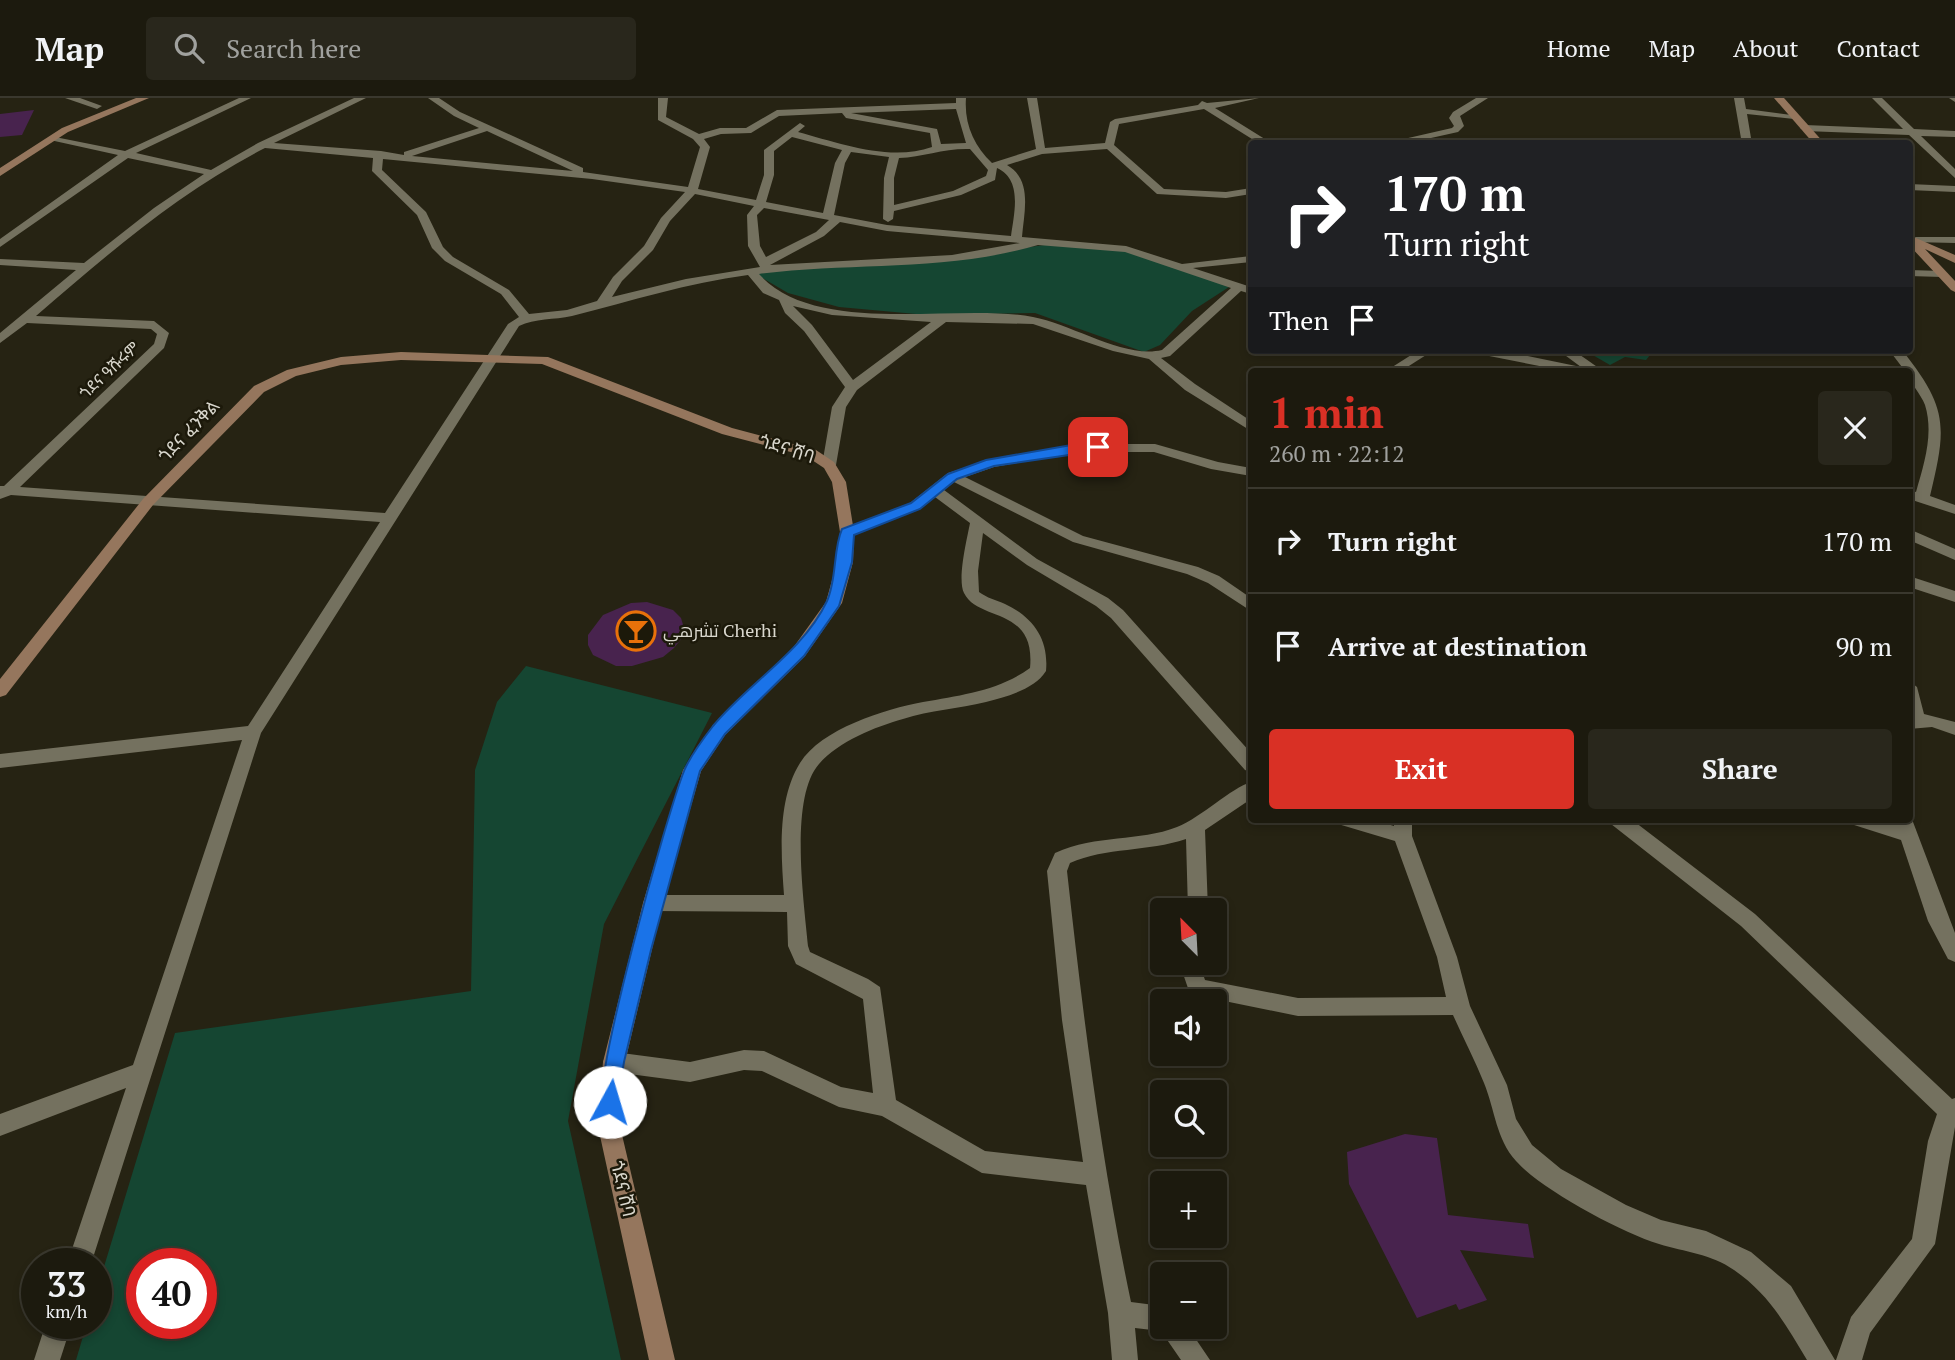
<!DOCTYPE html>
<meta charset="utf-8">
<style>
body{margin:0;font-family:"PT Serif",Cairo,"Noto Sans Ethiopic",serif;background:#29271c;color:#f1f3f6;height:100vh;display:flex;flex-direction:column;font-size:26px;white-space:nowrap}
*{box-sizing:border-box;margin:0}
p{font-size:23px;color:#a0a19e}
.icon{flex:none;width:38px;height:38px;fill:none;stroke:currentColor;stroke-width:2;stroke-linecap:round;stroke-linejoin:round}
.map{position:relative;flex:1;overflow:hidden}
.panel{position:absolute;left:1248px;top:270px;width:665px;height:455px;display:flex;flex-direction:column;background:#1c1a0e;border-radius:7px;box-shadow:0 4px 10px #0003,0 0 0 2px #3a382e}
.panel>*{flex:none}
.top-card{position:absolute;left:1248px;top:42px;width:665px;height:214px;border-radius:7px;box-shadow:0 4px 10px #0003,0 0 0 2px #3a382e;background:#202124;color:#fff;overflow:hidden}
.needle{width:46px;rotate:336deg}
.fabs{position:absolute;left:1150px;top:800px;display:grid;gap:14px}
.fabs a{display:grid;place-items:center;width:77px;height:77px;border-radius:7px;background:#1c1a0e;box-shadow:0 4px 10px #0003,0 0 0 2px #3a382e;font-size:35px}
.speed{position:absolute;left:21px;top:1150px;display:flex;gap:14px;font-size:35px;font-weight:700;text-align:center}
.speed>*{display:grid;place-content:center;width:91px;height:91px;border-radius:50%;background:#1c1a0e;box-shadow:0 4px 10px #0003,0 0 0 2px #3a382e;line-height:1}
.speed small{font-size:18px;font-weight:400}
.speed .limit{border:10px solid #d22;background:#fff;color:#111}
.pin{position:absolute;display:grid;place-items:center;width:60px;height:60px;color:#fff;margin:-30px;border-radius:14px;box-shadow:0 4px 10px #0006}
.me{position:absolute;width:77px;margin:-38px;rotate:6deg;stroke-linejoin:round;filter:drop-shadow(0 0 5px #0008)}
.turn{display:flex;align-items:center;gap:24px;height:147px;padding:0 21px;font-size:32px}
.turn .icon{width:91px;height:91px;stroke-width:2.5}
.turn b{display:block;font-size:49px;line-height:60px}
.then{display:flex;align-items:center;height:66px;padding:0 21px;background:#0003;gap:14px;font-size:26px}
.round{display:grid;place-items:center;flex:none;width:74px;height:74px;border-radius:7px;background:#29271c}
.overview{display:flex;align-items:center;justify-content:space-between;height:119px;padding:0 21px}
h1{font-size:42px;font-weight:800;line-height:52px;color:#d93025}
.button{display:flex;gap:14px;margin-top:auto;padding:14px 21px}
.button a{flex:1;height:80px;border-radius:7px;background:#d93025;color:#fff;font-size:28px;font-weight:800;line-height:80px;text-align:center}
.button a+a{background:#29271c;color:#f1f3f6}
ul{padding:0;list-style:none}
li{display:flex;align-items:center;gap:21px;height:105px;padding:0 21px;border-top:2px solid #3a382e}
li div{flex:1}
li b{display:block;font-size:26px}
li em{font-style:normal}
header{display:flex;align-items:center;gap:42px;box-sizing:border-box;height:98px;padding:0 35px;background:#1c1a0e;border-bottom:2px solid #3a382e}
header strong{font-size:33px}
nav{display:flex;gap:38px;margin-inline-start:auto;font-size:24px}
.search{width:490px;height:63px;background:#29271c;display:flex;align-items:center;gap:18px;box-sizing:border-box;padding:0 24px;border-radius:7px;color:#a0a19e;font-size:26px}
.map>svg:first-child{display:block}
</style>
<header>
<strong>Map</strong>
<div class="search"><svg class="icon" aria-label="search" viewBox="0 0 24 24"><circle cx="10" cy="10" r="6"/><path d="M15 15l6 6"/></svg>Search here</div>
<nav><a>Home</a><a>Map</a><a>About</a><a>Contact</a></nav>
</header>
<div class="map">
<svg width="1955" height="1262" viewBox="0 0 1955 1262">
<rect width="100%" height="100%" fill="#262313"/>
<g fill="#154632" fill-rule="evenodd">
<polygon points="1068,144 1135,153 1229,189 1192,213 1160,247 1144,254 1035,215 927,217 839,209 788,195 759,178 759,173 944,160"/>
<polygon points="1584,252 1654,252 1646,262 1625,259 1610,267"/>
<path d="M526,568L712,615L604,826L568,1023L621,1262H76L87,1225H96V1195L175,935L471,893L475,672L497,604ZM142,1166H201V1225H142Z"/>
</g>
<g fill="#48234e">
<polygon points="34,12 22,37 0,39 0,16"/>
<polygon points="647,504 673,512 681,520 684,530 682,540 674,550 663,559 632,568 616,568 593,557 588,547 588,537 603,517 631,505"/>
<polygon points="1405,1036 1437,1040 1448,1117 1528,1126 1534,1160 1460,1152 1487,1202 1459,1212 1456,1206 1417,1220 1349,1086 1347,1054"/>
</g>
<g fill="none" stroke-linecap="round" stroke-linejoin="round">
<g fill="#74715f" fill-rule="evenodd">
<polygon points="65,0 80,0 102,8 97,11"/>
<path d="M239,0H251L136,55L211,72L258,45L354,0H366L274,45L381,53L404,57V54L479,30L454,18L428,0H439L460,14L583,70V74L688,89L700,49L693,41L658,22V0H668L666,19L699,36L720,30H746L777,12L956,5V0H966C964,26 974,48 992,65L1036,51L1027,0H1037L1045,50L1105,45L1110,24L1115,21L1198,7L1202,3L1207,5L1259,0L1215,10L1273,46H1260L1204,11L1119,26L1114,47L1164,91L1226,94L1251,90V96L1226,100L1157,96L1107,51L1042,56L1007,67C1033,82 1024,114 1022,139L1126,148L1182,166L1251,158V164L1193,170L1251,189V196L1241,193L1170,258L1161,260L1195,286L1251,323V333L1185,292L1149,261L1113,253L1033,226L946,224L857,292L846,309L836,367L829,371L822,367L832,309L845,289L804,233L785,215L779,202L763,195L748,177C687,185 631,203 572,218C554,222 535,220 519,228L261,635L91,1166H67L126,990L0,1038V1016L133,967L242,642L0,670V656L248,628L380,424L11,397L0,401V388H4L154,246L157,236L151,231L27,225L0,245V235L76,172L0,167V161L84,165L154,110L204,76L128,60L0,149V141L118,57L50,42V38L125,53ZM956,11L966,45L941,46L937,31L851,15ZM842,15L846,20L930,35L932,49C890,64 839,45 798,34L805,28L800,25L764,52V77L756,102L698,91L710,49L704,41L721,36L751,35L779,18ZM487,33L573,73L412,58ZM792,39L842,52L835,65L823,115L766,104L774,77V53ZM265,50L373,60L372,73L417,117L432,150L445,163L501,196L519,219L508,226L385,415L20,389L164,250L169,235L154,223L36,218C108,156 179,94 265,50ZM970,51L988,72L986,78L953,93L894,107V80L899,60C923,59 945,50 970,51ZM851,54L889,59L884,80L883,121L888,124L893,121L894,113L961,97L995,82L997,70C1023,82 1014,115 1011,138L887,127L834,117L845,65ZM383,61L592,81L685,94L661,120L644,148L613,179L597,203L567,212L529,216L509,192L453,159L443,149L426,114L382,72ZM695,96L754,108L747,117L748,148L760,169L686,181L612,199L622,183L653,152L670,123ZM764,110L829,122L816,134L766,159L760,148L757,117ZM840,124L887,133L1020,145L952,157L770,167L824,138ZM1038,147L1125,154L1231,190L1162,252C1124,261 1072,226 1033,219C956,204 817,240 759,176C851,164 947,174 1038,147ZM793,208L832,217L931,224L853,282L812,227Z"/>
<polygon points="1476,0 1488,0 1460,18 1464,28 1458,34 1404,46 1382,46 1452,30 1454,28 1449,20 1453,14"/>
<polygon points="1734,0 1744,0 1746,11 1799,18 1794,21 1747,16 1752,46 1742,46"/>
<polygon points="1872,0 1882,0 1914,31 1955,33 1955,39 1921,38 1955,71 1955,80 1909,37 1805,33 1800,30 1805,27 1903,31"/>
<polygon points="1949,0 1955,0 1955,4"/>
<polygon points="1909,86 1955,88 1955,94 1909,92"/>
<polygon points="1916,139 1955,139 1955,145 1912,144 1910,142"/>
<polygon points="1909,172 1942,173 1948,176 1942,179 1909,178"/>
<polygon points="1419,252 1434,252 1401,273 1386,273"/>
<polygon points="1473,252 1498,252 1581,269 1558,252 1573,252 1603,273 1565,273 1479,256"/>
<path d="M1889,252H1902C1948,310 1947,328 1930,398L1955,407V416L1909,401V392L1916,394C1924,366 1934,336 1925,307C1921,296 1909,285 1909,273H1905Z"/>
<path d="M1077,346H1155L1218,364L1251,370V378L1211,371L1154,354H1077L994,369L965,379L1083,438L1198,469L1219,478L1251,500V513L1208,485L1187,476L1073,444L954,384L944,392L1037,461L1108,500L1123,512L1251,655V674L1245,672L1111,520L1096,508L1027,467L983,435L978,473L979,494C987,500 996,502 1005,506C1033,519 1049,541 1046,573C1035,591 1006,599 986,604C959,611 930,612 903,621C875,629 839,643 819,666C789,700 804,804 808,848L810,854L868,881L880,889L896,1002L985,1053L1083,1064L1062,922L1047,773L1055,755C1097,736 1139,744 1177,729C1202,719 1231,690 1251,684V701L1205,732L1208,812H1188L1186,741C1148,754 1106,749 1070,765L1067,773C1083,918 1101,1062 1131,1204L1162,1208V1228H1187L1210,1262H1181L1161,1233L1135,1230L1138,1262H1112L1108,1215L1086,1087L982,1075L882,1018L839,1009L762,973L744,972L690,984L614,974L606,971L603,964L606,957L614,954L690,964L744,952L764,953L841,989L873,995L863,901L796,866L788,848L787,814L653,813L646,811L643,805L646,799L653,797H784C781,755 777,702 800,665C821,631 885,611 923,604C961,597 998,593 1030,570C1036,508 978,524 964,495C957,481 967,441 970,425L935,399L920,411L852,437H842L840,434L842,431L910,405L948,375L991,361Z"/>
<polygon points="1909,431 1955,451 1955,462 1909,442"/>
<polygon points="1909,478 1955,493 1955,504 1909,489"/>
<polygon points="1909,583 1917,589 1924,616 1955,624 1955,637 1932,629 1909,631"/>
<polygon points="1910,716 1955,835 1955,864 1948,861 1928,823 1901,742 1851,726 1849,721 1881,721 1895,726 1894,721 1909,721"/>
<path d="M1336,721H1370L1394,728V721H1412V738L1457,859L1470,908L1507,987L1516,1021L1532,1047L1561,1071L1626,1107L1661,1122L1706,1133L1751,1154L1791,1188L1835,1262H1807C1786,1227 1769,1196 1734,1172C1711,1156 1685,1154 1659,1146C1621,1134 1542,1092 1516,1063C1496,1041 1495,1012 1484,985C1475,962 1463,940 1453,917L1298,918L1190,896L1179,864H1199L1205,882L1298,900L1446,899L1437,859L1395,743L1338,726Z"/>
<polygon points="1609,721 1631,721 1755,816 1952,1001 1955,1000 1955,1029 1935,1146 1870,1235 1862,1262 1836,1262 1851,1219 1912,1141 1928,1043 1937,1016 1741,828 1611,726"/>
<polygon points="46,1225 72,1225 60,1262 34,1262"/>
</g>
<g fill="#95765d" fill-rule="evenodd">
<polygon points="136,0 149,0 68,34 0,78 0,70 62,30"/>
<polygon points="1774,0 1784,0 1825,46 1814,46"/>
<polygon points="1909,137 1955,157 1955,165 1925,151 1955,183 1955,194 1951,192 1909,147"/>
<polygon points="401,254 548,259 732,330 816,352 834,364 846,384 854,434 853,464 842,505 805,558 725,637 701,673 663,805 625,964 619,1024 675,1262 649,1262 597,1024 603,964 643,805 683,672 713,627 793,550 826,504 837,464 840,434 832,384 824,370 806,358 722,336 542,266 401,262 341,267 296,278 264,294 153,407 6,597 0,599 0,581 143,401 254,288 287,272 341,259"/>
</g>
</g>
<path fill="#1a73e8" stroke="#114b97" stroke-width="2" d="M1098,345L1104,349L1103,352L994,368L957,381L920,411L854,437L852,464L839,508L804,558L725,636L700,673L651,852L624,964L617,1011L610,1014L603,1011C591,985 668,713 684,673C690,658 703,641 713,628C747,586 803,554 827,503C837,481 833,451 842,431L911,405L948,376L986,362L1077,346Z"/>
<defs>
<g id="bar-ring" transform="scale(2.0125)"><circle r="9.5" fill="#1c190a" stroke="#e8710a" stroke-width="1.5"/><path d="M-6-5H6L.8 .8V4.5H3.5V6h-7V4.5H-.8V.8Z" fill="#e8710a"/></g>
</defs>
<g fill-rule="evenodd">
<use href="#bar-ring" x="636" y="533"/>
</g>
<g text-anchor="middle" stroke-width="5" stroke-linejoin="round" paint-order="stroke">
<g font-size="16" fill="#d9d7cd" stroke="#1c190a">
<text transform="translate(109 272) rotate(-43)" y="6">ጎደና ዓሹሩም</text>
</g>
<g font-size="18" fill="#d9d7cd" stroke="#1c190a">
<text transform="translate(189 333) rotate(-46)" y="6">ጎደና ፈንቅል</text>
<text transform="translate(787 351) rotate(18)" y="6">ጎደና ሸባ</text>
<text transform="translate(623 1091) rotate(77)" y="6">ጎደና ሸባ</text>
</g>
<g font-size="18" fill="#d9d7cd" stroke="#1c190a" text-anchor="start">
<text x="663" y="539">تشرهي Cherhi</text>
</g>
</g>
</svg>
<div class="fabs">
<a><svg class="needle" viewBox="-14 -14 28 28"><path d="M0-13l5 13h-10z" fill="#e53935"/><path d="M0 13l5-13h-10z" fill="#a0a19e"/></svg></a>
<a><svg class="icon" aria-label="sound" viewBox="0 0 24 24"><path d="M4 9h4l5-4v14l-5-4H4zM17 9q2 3 0 6"/></svg></a>
<a><svg class="icon" aria-label="search" viewBox="0 0 24 24"><circle cx="10" cy="10" r="6"/><path d="M15 15l6 6"/></svg></a>
<a>+</a>
<a>−</a>
</div>
<div class="speed"><div>33<small>km/h</small></div><div class="limit">40</div></div>
<div class="pin" style="left:1098px;top:349px;background:#d93025"><svg class="icon" aria-label="arrive" viewBox="0 0 24 24"><path d="M6 21V4h12l-3 4 3 4H6"/></svg></div>
<svg class="me" style="left:610px;top:1004px" viewBox="-20 -20 40 40"><circle r="19" fill="#fff"/><path d="M0-13L10 11 0 6-10 11z" fill="#1a73e8"/></svg>
<div class="top-card">
<div class="turn"><svg class="icon" aria-label="right" viewBox="0 0 24 24"><path d="M7 20v-9h11M14 6l5 5-5 5"/></svg><div><b>170 m</b>Turn right</div></div>
<div class="then">Then<svg class="icon" aria-label="arrive" viewBox="0 0 24 24"><path d="M6 21V4h12l-3 4 3 4H6"/></svg></div>
</div>
<section class="panel">
<div class="overview"><div><h1>1 min</h1><p>260 m · 22:12</p></div><a class="round"><svg class="icon" aria-label="close" viewBox="0 0 24 24"><path d="M6 6l12 12M18 6L6 18"/></svg></a></div>
<ul>
<li><svg class="icon" aria-label="right" viewBox="0 0 24 24"><path d="M7 20v-9h11M14 6l5 5-5 5"/></svg><div><b>Turn right</b></div><em>170 m</em></li>
<li><svg class="icon" aria-label="arrive" viewBox="0 0 24 24"><path d="M6 21V4h12l-3 4 3 4H6"/></svg><div><b>Arrive at destination</b></div><em>90 m</em></li>
</ul>
<div class="button"><a>Exit</a><a>Share</a></div>
</section>
</div>
